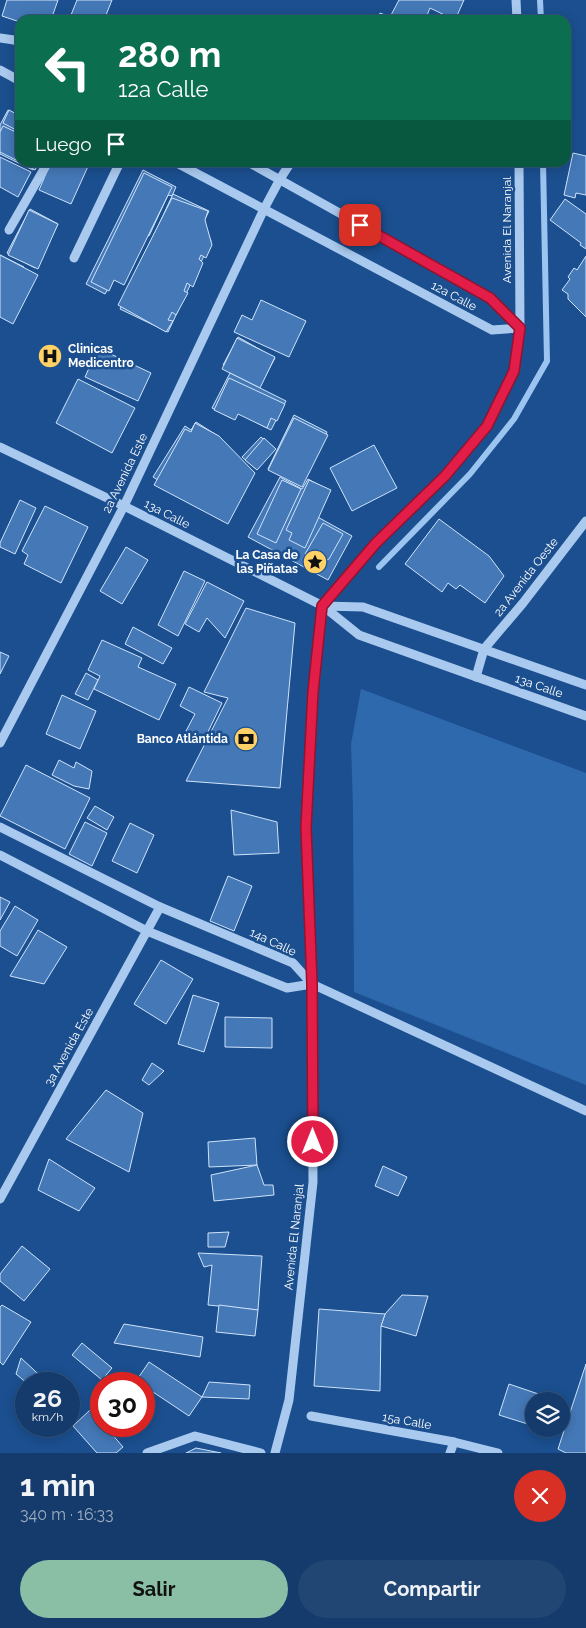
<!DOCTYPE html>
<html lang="es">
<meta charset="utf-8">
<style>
body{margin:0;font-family:Raleway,sans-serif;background:#214673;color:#f1f3f6;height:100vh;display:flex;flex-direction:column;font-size:19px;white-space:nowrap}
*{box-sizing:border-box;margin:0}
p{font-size:16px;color:#9dadc1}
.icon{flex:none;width:28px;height:28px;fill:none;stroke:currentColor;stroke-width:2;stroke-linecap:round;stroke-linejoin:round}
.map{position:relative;height:1453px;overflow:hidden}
.drawer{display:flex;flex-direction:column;background:#143b6b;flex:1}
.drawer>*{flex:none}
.top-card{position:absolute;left:15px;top:15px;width:556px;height:152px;border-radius:15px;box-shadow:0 2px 12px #0003,0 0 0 1px #33557e;background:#0b6e4f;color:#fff;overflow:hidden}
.controls{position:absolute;left:525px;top:1392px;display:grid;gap:10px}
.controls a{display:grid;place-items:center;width:45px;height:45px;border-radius:50%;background:#143b6b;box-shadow:0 2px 12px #0003,0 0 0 1px #33557e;font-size:25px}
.speed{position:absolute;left:15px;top:1372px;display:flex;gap:10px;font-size:25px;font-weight:700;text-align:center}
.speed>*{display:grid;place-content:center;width:65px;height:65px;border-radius:50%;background:#143b6b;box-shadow:0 2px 12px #0003,0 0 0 1px #33557e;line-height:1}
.speed small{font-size:12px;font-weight:400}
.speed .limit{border:8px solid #d22;background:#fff;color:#111}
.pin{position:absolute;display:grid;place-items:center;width:42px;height:42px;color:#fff;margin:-21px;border-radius:10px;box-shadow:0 2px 8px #0006}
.me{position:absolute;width:55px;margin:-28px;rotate:0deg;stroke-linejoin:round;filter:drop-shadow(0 0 4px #0008)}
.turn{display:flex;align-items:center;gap:18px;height:105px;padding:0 20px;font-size:22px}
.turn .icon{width:65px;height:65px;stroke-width:2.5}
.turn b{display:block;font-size:35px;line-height:42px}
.then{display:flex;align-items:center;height:48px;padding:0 20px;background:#0003;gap:10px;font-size:19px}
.round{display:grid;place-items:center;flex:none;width:52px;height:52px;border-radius:26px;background:#214673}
.summary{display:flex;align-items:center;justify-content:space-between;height:85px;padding:0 20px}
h1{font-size:30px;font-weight:700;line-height:38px}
.action{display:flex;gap:10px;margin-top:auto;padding:10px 20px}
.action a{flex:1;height:58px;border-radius:30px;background:#8abfa5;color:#111;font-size:20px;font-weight:700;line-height:58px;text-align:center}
.action a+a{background:#214673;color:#f1f3f6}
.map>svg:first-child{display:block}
</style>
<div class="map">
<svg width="586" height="1453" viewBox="0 0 586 1453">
<rect width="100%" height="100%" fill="#1b4f8f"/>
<polygon fill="#2e69ad" points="361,689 586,773 586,1085 354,992 353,809 351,744"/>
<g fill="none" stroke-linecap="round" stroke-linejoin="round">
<g stroke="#9cc4f0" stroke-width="6">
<polyline points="540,0 541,20"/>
<polyline points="379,567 470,474 514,419 547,361 543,162"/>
</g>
</g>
<g fill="#4478b7" stroke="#cfe3fa">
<polygon points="7,0 58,0 51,20 20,20 20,22 2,16"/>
<polygon points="77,0 112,0 104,20 69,20"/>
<polygon points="399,0 464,0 455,20 430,8 425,20 377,20 380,13 390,17"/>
<polygon points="8,110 20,116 20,162 37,162 33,170 0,154 0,125"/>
<polygon points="9,110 20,116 20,132 3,123"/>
<polygon points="3,126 20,134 20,162 0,152 0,132"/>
<polygon points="573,153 586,156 586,195 576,193 575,198 564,195"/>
<polygon points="0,157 31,172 18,197 0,187"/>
<polygon points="20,162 39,162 35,170"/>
<polygon points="51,162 90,162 71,204 39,190"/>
<polygon points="143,170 176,187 172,196 168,195 149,236 144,235 121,280 115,277 105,294 86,284"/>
<polygon points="144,173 172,187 124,285 114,280 109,291 91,282"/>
<polygon points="173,194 209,211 203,223 211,241 168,332 120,309"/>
<polygon points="172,198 208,211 205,220 212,245 206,258 201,255 199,259 203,263 193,287 187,283 184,291 188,293 176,315 172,312 168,320 173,321 166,332 118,305"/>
<polygon points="565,199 586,214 586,249 580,245 581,243 550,220"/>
<polygon points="30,209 58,224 35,268 7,253"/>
<polygon points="29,210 58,224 38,269 8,255"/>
<polygon points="0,255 24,267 0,315"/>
<polygon points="0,255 38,275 13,324 0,317"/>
<polygon points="586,256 586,317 568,299 568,294 562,290 570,279 568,277 574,268 577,270"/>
<polygon points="261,300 306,321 289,357 234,332 242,315 252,320"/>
<polygon points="238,337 275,358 260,386 223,365"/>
<polygon points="237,338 275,357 260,388 222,369"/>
<polygon points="98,348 151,373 138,401 85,377"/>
<polygon points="230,373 286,401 271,430 234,411 231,418 212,408"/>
<polygon points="229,378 285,404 277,421 271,418 267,428 238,414 235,420 214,410"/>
<polygon points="78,379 135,408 112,453 56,423"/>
<polygon points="294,415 327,432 301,486 268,469"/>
<polygon points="294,418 328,435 302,487 268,470"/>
<polygon points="196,422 218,436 252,475 223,521 153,477 185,426 191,430"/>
<polygon points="195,423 219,436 255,473 228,524 154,485 185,429 191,432"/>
<polygon points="261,437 274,448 256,469 242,457"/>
<polygon points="264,438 276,449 257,470 245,460"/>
<polygon points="374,445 397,488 352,511 330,468"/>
<polygon points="280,477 302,489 308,479 328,490 314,515 352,536 328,580 248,537"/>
<polygon points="282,480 301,489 276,543 257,534"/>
<polygon points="309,480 331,490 305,548 289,540 292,533 286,530"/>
<polygon points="20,500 36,508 15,554 0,547 0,543"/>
<polygon points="45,506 88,527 61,583 24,564 28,555 22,551"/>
<polygon points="439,519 489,556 504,576 485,603 460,585 456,589 448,583 442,592 405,564"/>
<polygon points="323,523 343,534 329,559 321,563 305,554"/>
<polygon points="126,547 148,560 122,604 100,591"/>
<polygon points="184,571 205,581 178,636 158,625"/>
<polygon points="207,582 244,601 225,638 207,618 199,632 185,624"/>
<polygon points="246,608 295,623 280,788 186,781 228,698 204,692"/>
<polygon points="133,627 172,648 163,664 125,644"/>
<polygon points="102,640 142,658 138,667 176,684 159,720 94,689 100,676 88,670"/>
<polygon points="0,652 9,656 0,674"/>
<polygon points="86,673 98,680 88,700 75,694"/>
<polygon points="189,687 222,703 204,740 186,731 195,714 180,706"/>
<polygon points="62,695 96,711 80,749 46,734"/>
<polygon points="59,760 74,768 76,762 92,771 89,789 74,786 52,775"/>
<polygon points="26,765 90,798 65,849 0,816"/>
<polygon points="95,806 114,817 107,830 87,818"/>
<polygon points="231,810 277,822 279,853 234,855"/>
<polygon points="85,822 107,833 92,866 69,854"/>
<polygon points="130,823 154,835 137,873 112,861"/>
<polygon points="228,876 252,886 234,931 210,921"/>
<polygon points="0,897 10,902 0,920"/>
<polygon points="15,906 38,920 17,956 0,946 0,931"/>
<polygon points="38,930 67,947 44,984 10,976"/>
<polygon points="161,960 193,979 166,1024 134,1004"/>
<polygon points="193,995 219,1003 204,1052 178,1044"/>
<polygon points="225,1017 272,1018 272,1048 225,1047"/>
<polygon points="152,1063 164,1071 149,1085 142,1080"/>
<polygon points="106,1090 143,1113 129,1172 66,1139"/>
<polygon points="255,1138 257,1165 209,1167 208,1142"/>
<polygon points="49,1159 95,1188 79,1211 38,1190"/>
<polygon points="257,1165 264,1185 273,1185 274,1195 214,1201 211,1175"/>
<polygon points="383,1166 407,1177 398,1196 375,1186"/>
<polygon points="229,1232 225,1247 208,1247 208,1233"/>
<polygon points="22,1246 50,1269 24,1301 0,1281 0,1274"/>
<polygon points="198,1253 262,1256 258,1310 208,1305 212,1265 204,1267"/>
<polygon points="402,1295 428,1296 416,1336 381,1326 385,1314"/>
<polygon points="2,1305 31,1322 3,1365 0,1362 0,1307"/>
<polygon points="219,1305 258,1310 255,1336 216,1332"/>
<polygon points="319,1309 385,1314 381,1326 380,1391 314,1386"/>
<polygon points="124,1324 203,1337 200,1357 114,1343"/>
<polygon points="82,1343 112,1368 102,1380 72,1355"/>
<polygon points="21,1358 49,1384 28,1384 16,1374"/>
<polygon points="149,1362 202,1397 189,1416 144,1386 144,1384 136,1381"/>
<polygon points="586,1364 586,1453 566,1453 558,1449"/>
<polygon points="209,1382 250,1385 249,1399 202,1397"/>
<polygon points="509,1384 556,1400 534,1401 534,1426 499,1415"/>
<polygon points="90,1410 101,1422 101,1426 105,1426 123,1447 116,1453 97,1453 73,1426"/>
<polygon points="196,1448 221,1453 186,1453"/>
</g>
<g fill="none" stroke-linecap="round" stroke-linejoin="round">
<g stroke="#a9c9ee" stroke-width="9">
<polyline points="516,0 517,20"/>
<polyline points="0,38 14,40 20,43"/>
<polyline points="0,70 20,81"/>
<polyline points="175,162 492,330 520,328"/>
<polyline points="248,162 490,297 520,328"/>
<polyline points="9,230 48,162"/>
<polyline points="74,258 120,162"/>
<polyline points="0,447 124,506 323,606 359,635 586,716"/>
<polyline points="323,606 363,607 586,685"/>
<polyline points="476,677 484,649 523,603 586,521"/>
<polyline points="0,743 124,506 264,209 280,179 291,162"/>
<polyline points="0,827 160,907 293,963 312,984 586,1111"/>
<polyline points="0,855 147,931 287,988 312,984"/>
<polyline points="0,1199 160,907"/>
<polyline points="311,1416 454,1442 498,1453"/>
<polyline points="147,1453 195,1436 261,1453"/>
<polyline points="275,1453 289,1400 313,1182 312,984 306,827 313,692 323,606 376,543 445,476 487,426 514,371 520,328 519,162"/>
<polyline points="450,1453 454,1442"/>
</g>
</g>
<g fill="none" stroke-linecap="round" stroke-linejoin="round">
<g stroke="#92132f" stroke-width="12">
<polyline id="route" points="313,1142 312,984 306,827 313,692 322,606 376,543 445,476 487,426 514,371 520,328 490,298 360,225"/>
</g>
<use href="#route" stroke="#e11d48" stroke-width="9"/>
</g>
<defs>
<g id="hospital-disc" transform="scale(1.25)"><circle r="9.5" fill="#ffd166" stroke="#1b4f8f"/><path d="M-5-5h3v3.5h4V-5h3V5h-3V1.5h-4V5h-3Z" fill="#111"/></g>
<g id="sight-disc" transform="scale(1.25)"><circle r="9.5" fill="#ffd166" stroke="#1b4f8f"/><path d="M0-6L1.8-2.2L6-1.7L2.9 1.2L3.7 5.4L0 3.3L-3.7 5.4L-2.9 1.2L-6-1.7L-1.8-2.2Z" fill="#111"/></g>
<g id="bank-disc" transform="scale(1.25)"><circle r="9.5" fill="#ffd166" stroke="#1b4f8f"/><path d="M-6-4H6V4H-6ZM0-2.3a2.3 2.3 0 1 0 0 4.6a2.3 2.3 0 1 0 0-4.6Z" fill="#111"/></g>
</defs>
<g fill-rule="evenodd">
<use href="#hospital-disc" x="50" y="356"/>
<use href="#sight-disc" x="315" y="562"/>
<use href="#bank-disc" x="246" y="739"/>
</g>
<g text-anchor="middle" stroke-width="5" stroke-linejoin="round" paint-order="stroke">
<g font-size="12" fill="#fff" stroke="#1b4f8f">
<text transform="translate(507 230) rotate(-90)" y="4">Avenida El Naranjal</text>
<text transform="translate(454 296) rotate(28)" y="4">12a Calle</text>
<text transform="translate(125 473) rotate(-64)" y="4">2a Avenida Este</text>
<text transform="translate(167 514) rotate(27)" y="4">13a Calle</text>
<text transform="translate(526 577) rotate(-52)" y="4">2a Avenida Oeste</text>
<text transform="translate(539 686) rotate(19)" y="4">13a Calle</text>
<text transform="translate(273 942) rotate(25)" y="4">14a Calle</text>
<text transform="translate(69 1047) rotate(-61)" y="4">3a Avenida Este</text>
<text transform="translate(294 1237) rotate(-84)" y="4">Avenida El Naranjal</text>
<text transform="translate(407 1421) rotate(10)" y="4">15a Calle</text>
</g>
<g font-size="12" font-weight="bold" fill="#fff" stroke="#1b4f8f" text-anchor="end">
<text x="68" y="353" text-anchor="start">Clinicas<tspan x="68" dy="14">Medicentro</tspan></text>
<text x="298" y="559">La Casa de<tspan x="298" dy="14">las Piñatas</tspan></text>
<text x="228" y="743">Banco Atlántida</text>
</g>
</g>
</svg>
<div class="controls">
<a><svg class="icon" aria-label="layers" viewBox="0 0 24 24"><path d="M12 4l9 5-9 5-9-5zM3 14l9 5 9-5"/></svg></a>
</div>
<div class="speed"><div>26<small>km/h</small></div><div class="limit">30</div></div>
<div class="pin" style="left:360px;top:225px;background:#d93025"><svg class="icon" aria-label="arrive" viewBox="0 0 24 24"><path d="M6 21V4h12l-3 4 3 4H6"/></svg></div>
<svg class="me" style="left:313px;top:1142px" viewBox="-20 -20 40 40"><circle r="17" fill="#e11d48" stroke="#fff" stroke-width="3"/><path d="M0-11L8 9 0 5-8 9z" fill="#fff"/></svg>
<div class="top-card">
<div class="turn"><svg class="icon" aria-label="left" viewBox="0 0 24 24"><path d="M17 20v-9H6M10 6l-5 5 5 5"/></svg><div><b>280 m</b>12a Calle</div></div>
<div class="then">Luego<svg class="icon" aria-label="arrive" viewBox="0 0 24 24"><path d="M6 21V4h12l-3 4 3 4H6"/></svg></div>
</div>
</div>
<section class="drawer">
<div class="summary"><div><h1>1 min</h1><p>340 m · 16:33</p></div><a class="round" style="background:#d93025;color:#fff"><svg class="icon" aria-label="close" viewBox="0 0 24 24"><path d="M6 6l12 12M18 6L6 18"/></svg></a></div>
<div class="action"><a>Salir</a><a>Compartir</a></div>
</section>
